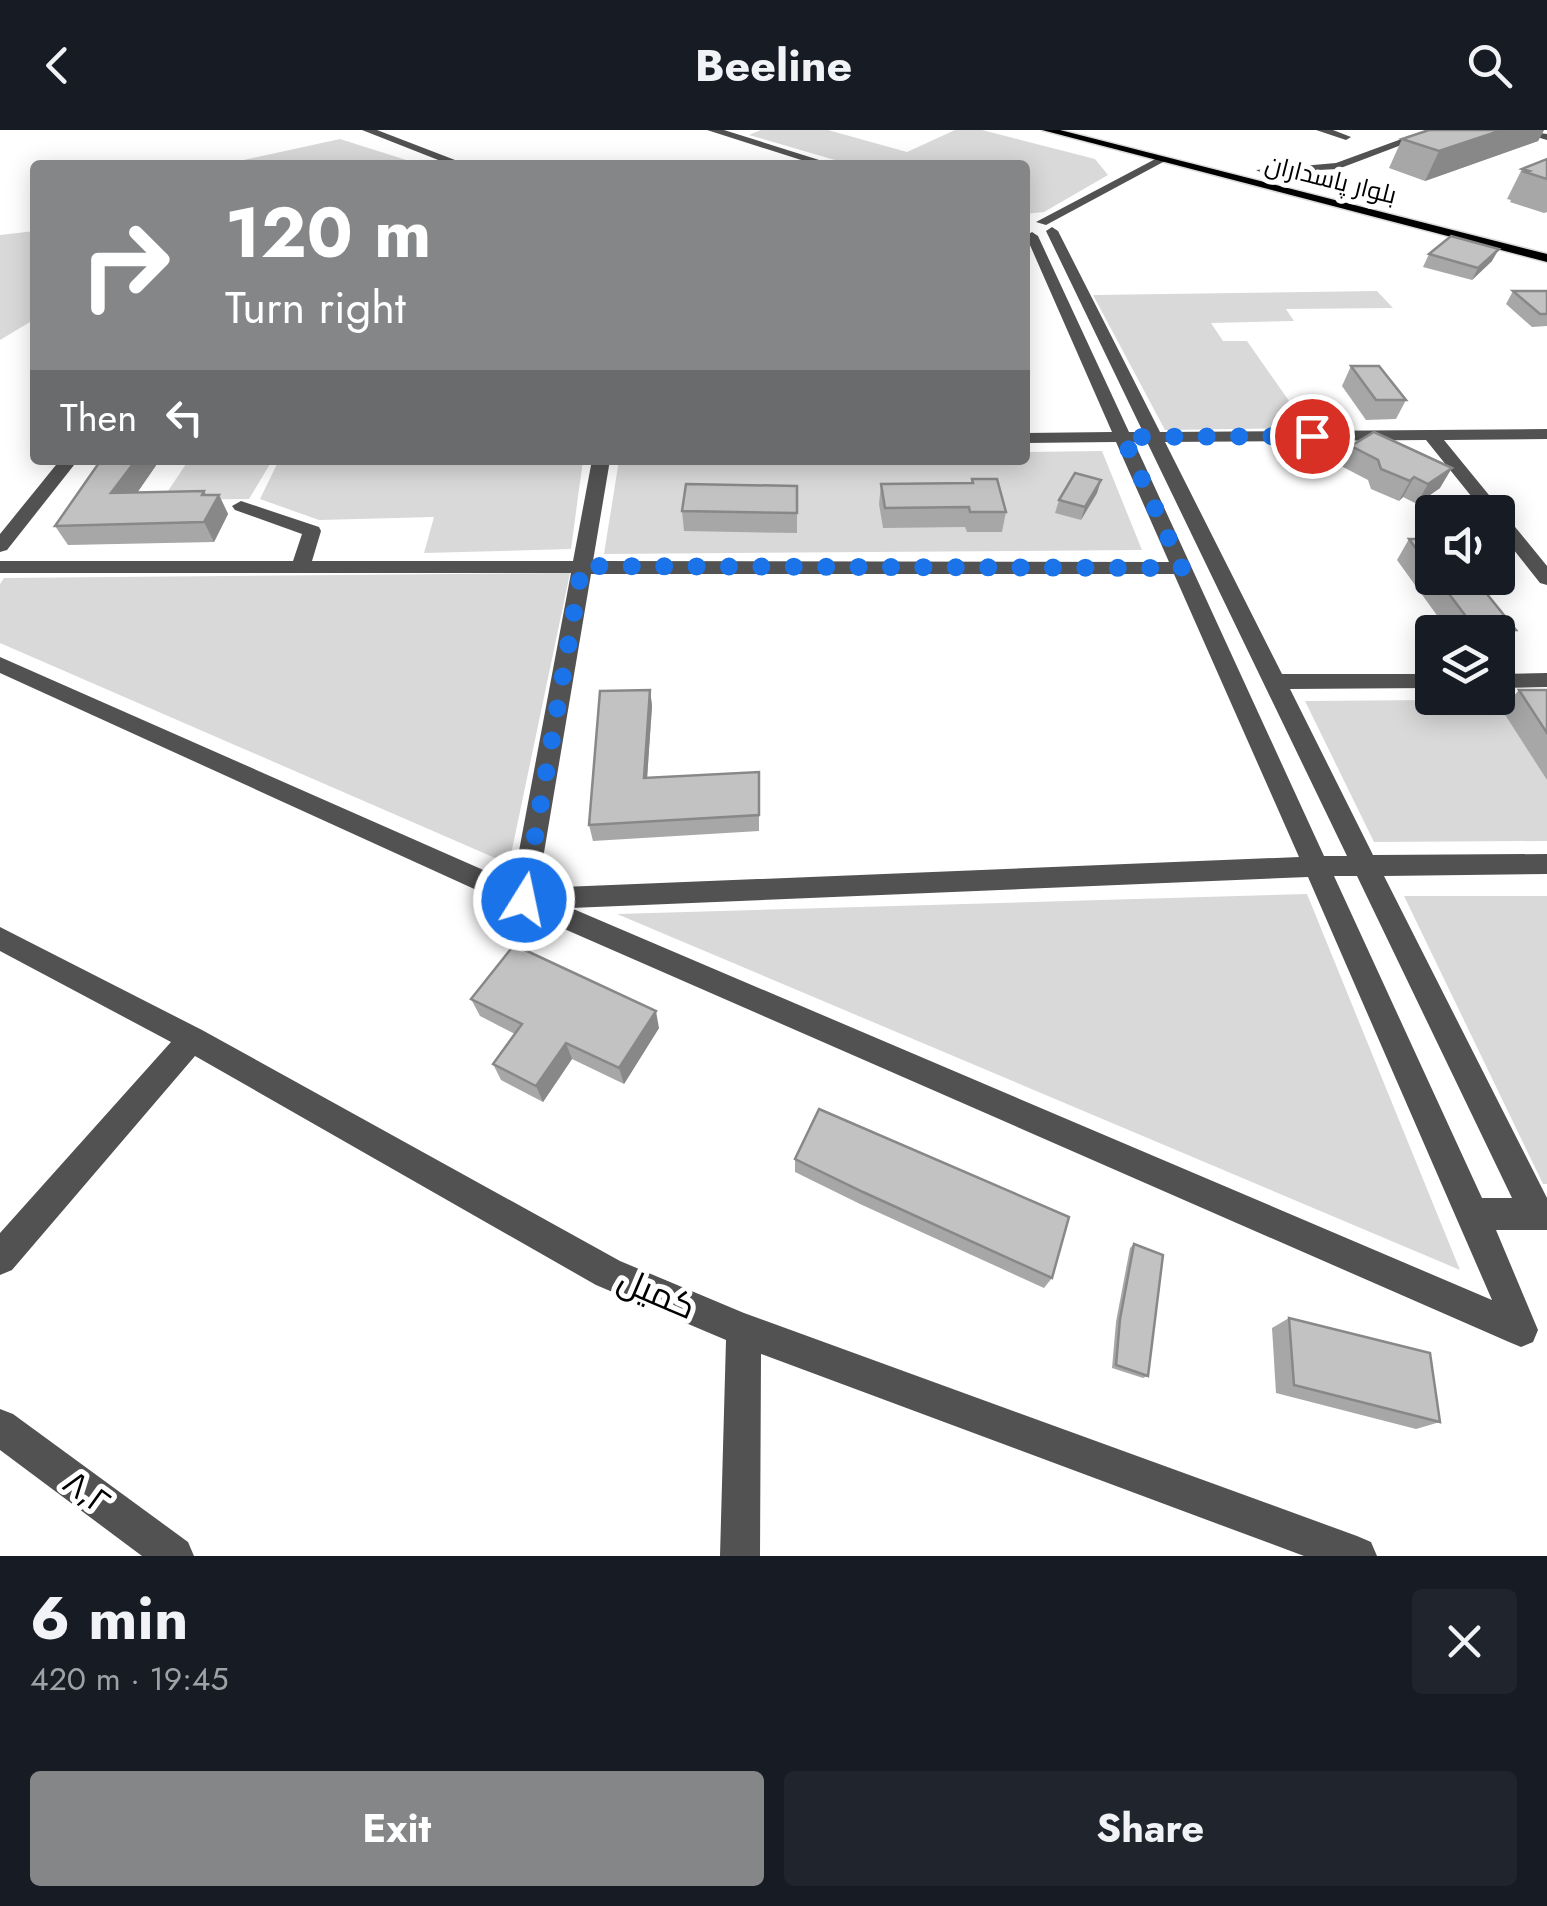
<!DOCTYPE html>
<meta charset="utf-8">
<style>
body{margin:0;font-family:Jost,Cairo,sans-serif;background:#20242c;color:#f1f3f6;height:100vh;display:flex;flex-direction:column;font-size:38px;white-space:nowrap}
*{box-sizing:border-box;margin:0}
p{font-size:32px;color:#9ea1a6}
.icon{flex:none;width:55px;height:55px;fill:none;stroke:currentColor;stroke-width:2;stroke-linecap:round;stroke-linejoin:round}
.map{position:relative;height:1426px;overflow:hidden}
.drawer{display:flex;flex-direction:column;background:#171b24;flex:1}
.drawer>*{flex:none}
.hud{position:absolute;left:30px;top:30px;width:1000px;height:305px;border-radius:10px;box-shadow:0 5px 25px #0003;background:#858687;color:#fff;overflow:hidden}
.fabs{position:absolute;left:1415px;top:365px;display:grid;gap:20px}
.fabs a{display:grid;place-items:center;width:100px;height:100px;border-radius:10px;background:#171b24;box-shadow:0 5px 25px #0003;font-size:50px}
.pin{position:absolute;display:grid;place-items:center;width:85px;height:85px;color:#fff;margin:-42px;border:5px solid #fff;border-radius:50%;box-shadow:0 2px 10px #0007}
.me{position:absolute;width:110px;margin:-55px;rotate:10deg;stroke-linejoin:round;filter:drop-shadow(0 0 8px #0008)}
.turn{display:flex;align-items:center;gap:35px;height:210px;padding:0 30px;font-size:45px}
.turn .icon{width:130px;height:130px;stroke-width:2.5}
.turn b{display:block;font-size:70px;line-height:85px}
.then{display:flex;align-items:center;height:95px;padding:0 30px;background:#0003;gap:20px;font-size:38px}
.round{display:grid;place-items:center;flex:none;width:105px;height:105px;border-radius:10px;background:#20242c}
.headline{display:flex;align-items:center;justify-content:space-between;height:170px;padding:0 30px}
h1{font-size:60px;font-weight:700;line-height:75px}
.primary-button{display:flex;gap:20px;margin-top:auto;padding:20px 30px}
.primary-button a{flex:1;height:115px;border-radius:10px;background:#858687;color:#fff;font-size:40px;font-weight:700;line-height:115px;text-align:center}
.primary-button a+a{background:#20242c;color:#f1f3f6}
header{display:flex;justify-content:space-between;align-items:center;height:130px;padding:0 30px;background:#171b24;font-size:45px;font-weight:700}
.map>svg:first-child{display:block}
</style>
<header><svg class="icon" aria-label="back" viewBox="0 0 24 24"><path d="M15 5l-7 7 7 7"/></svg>Beeline<svg class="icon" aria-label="search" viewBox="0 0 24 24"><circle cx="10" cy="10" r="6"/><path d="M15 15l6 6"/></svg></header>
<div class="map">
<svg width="1547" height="1426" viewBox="0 0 1547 1426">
<rect width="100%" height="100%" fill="#fff"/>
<g fill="#d9d9d9">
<polygon points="761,0 828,0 907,22 955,0 982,0 1095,29 1108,45 1044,82 1025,84 1025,35 852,35 749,5"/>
<polygon points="340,9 422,35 221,35"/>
<polygon points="35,101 35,189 0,210 0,105"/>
<polygon points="1377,161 1393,178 1286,179 1294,191 1211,193 1223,211 1247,211 1308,298 1165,300 1093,165"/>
<polygon points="1102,321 1142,420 604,424 619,330 1025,330 1025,322"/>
<polygon points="279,330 583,330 571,419 424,423 434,387 319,390 260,369"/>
<polygon points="186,334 270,334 249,369 162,370"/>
<polygon points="570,443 509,734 0,513 0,454 4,448"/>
<polygon points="1547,569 1547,711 1374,712 1305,571"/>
<polygon points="1307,764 1460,1140 617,784"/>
<polygon points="1404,766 1547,766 1547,1054 1543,1054"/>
</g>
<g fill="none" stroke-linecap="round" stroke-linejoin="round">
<g stroke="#dbdbdb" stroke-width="3">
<polygon id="major" points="1042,0 1060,0 1547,124 1547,132"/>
</g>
<g fill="#525252" fill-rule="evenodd">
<polygon points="362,0 377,0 468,35 451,35"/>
<polygon points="707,0 724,0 835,35 817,35"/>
<polygon points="1316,0 1333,0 1351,7 1346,10"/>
<polygon points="1426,0 1441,0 1338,39 1262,43 1256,40 1336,33"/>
<polygon points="1519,0 1547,4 1547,10 1520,2"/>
<polygon points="1161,26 1165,31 1046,95 1036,92"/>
<path d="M1052,97L1058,101L1160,302L1547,299V309L1444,310L1547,436V455L1540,453L1498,400V382H1484L1426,310L1165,312L1282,544H1432V558L1290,559L1373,725L1547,724V744L1384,746L1547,1068V1100H1496L1538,1200L1533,1212L1521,1217L1509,1212L514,777L0,543V527L513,753L571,443H0V431H293L302,404L235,380L232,376L241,371L319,397L321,401L312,431H573L592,330H610L593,431L1169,432L1116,312L1025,313V303L1112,302L1026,106L1032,102L1038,106L1129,302H1143L1046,101ZM1134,312H1147L1347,726H1324ZM591,444H1174L1299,727L538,758ZM1334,746H1357L1512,1068H1482ZM1308,747L1492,1170L571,778Z"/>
<polygon points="60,330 78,330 7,420 0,422 0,404"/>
<polygon points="1547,543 1547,557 1498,558 1498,544"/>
<polygon points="0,797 202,900 620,1131 744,1183 1357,1406 1371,1412 1377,1426 1304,1426 761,1224 760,1426 720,1426 726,1210 596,1155 195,926 12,1140 0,1145 0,1103 171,912 0,821"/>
<polygon points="0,1279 13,1284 188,1412 194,1426 142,1426 0,1320"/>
</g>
<use href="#major" fill="#000" fill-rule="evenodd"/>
</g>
<g fill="#a7a7a7">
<polygon points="1429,0 1544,0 1538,11 1425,51 1389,38 1402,9"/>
<polygon points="1547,29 1547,82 1544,83 1510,72 1511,70 1507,69 1522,39"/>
<polygon points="1429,124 1492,131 1472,150 1423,137"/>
<polygon points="1513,161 1547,161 1547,196 1532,197 1506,174"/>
<polygon points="1351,236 1406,270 1396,289 1366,290 1342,256"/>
<polygon points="1351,316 1440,358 1417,374 1403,367 1399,371 1371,359 1368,350 1341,336"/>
<polygon points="101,330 155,330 157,334 137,363 204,361 206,365 219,365 228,384 214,412 68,415 55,396"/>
<polygon points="972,349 1006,382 1002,402 967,402 965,397 883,398 879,374 881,354 971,353"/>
<polygon points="1101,350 1097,363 1081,390 1055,383 1059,370"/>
<polygon points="797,356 797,403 684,401 682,381"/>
<polygon points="1409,409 1432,409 1432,448 1474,448 1516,500 1500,520 1498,520 1498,502 1449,502 1397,430"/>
<polygon points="650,560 652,576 647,648 759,642 759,701 593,711 589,695"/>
<polygon points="1519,560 1547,560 1547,650 1502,580"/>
<polygon points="471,869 659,898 624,954 572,929 543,972 501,950 493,934 515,904 480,886"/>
<polygon points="795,1029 1052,1148 1044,1158 860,1074 795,1042"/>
<polygon points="1134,1114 1148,1246 1143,1248 1112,1238 1116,1192 1130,1118"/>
<polygon points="1289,1188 1440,1292 1416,1299 1276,1263 1272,1198"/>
</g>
<g fill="#888">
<polygon points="1502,0 1544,0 1538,11 1425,51 1439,21"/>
<polygon points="1499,119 1492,131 1472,150 1478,138"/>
<polygon points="136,330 155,330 157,334 123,383 111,363"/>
<polygon points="1452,338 1440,358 1417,374 1428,354"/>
<polygon points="1414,347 1403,367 1399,371 1410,351"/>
<polygon points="1101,350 1097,363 1081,390 1085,377"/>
<polygon points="204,361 212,377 219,365 228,384 214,412 204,392 202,365"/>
<polygon points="650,560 652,576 646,664 644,648"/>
<polygon points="656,881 659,898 624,954 619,938"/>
<polygon points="566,913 572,929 543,972 536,956"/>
</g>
<g fill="#c2c2c2" stroke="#888" stroke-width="2.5">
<polygon points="1429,0 1502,0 1439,21 1402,9"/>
<polygon points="1547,29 1547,49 1525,42 1529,41 1522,39"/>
<polygon points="1451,106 1499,119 1478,138 1429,124"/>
<polygon points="1513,161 1547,161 1547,184 1540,184"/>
<polygon points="1351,236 1379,236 1406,270 1376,270"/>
<polygon points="1374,302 1452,338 1428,354 1414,347 1410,351 1381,339 1378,330 1351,316"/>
<polygon points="101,330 136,330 111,363 204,361 202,365 219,365 204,392 55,396"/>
<polygon points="1075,343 1101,350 1085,377 1059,370"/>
<polygon points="972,349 997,349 1006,382 970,382 969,377 885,378 881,354 973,353"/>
<polygon points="686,354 797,356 797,383 682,381"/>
<polygon points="1409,409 1432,409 1432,441"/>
<polygon points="1437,448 1474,448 1516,500 1477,501"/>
<polygon points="650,560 644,648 759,642 759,685 589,695 600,561"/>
<polygon points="1519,560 1547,560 1547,603"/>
<polygon points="514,815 656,881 619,938 566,913 536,956 493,934 522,894 471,869"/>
<polygon points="819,979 1069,1087 1052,1148 863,1062 795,1029"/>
<polygon points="1134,1114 1163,1125 1148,1246 1116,1235 1120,1189"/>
<polygon points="1289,1188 1430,1223 1440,1292 1294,1255"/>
</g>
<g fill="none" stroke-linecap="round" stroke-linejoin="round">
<polyline stroke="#1a73e8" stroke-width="18" stroke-dasharray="0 32.4" points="524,770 582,436 1182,438 1123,307 1312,306"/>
</g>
<g text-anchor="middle" stroke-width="10" stroke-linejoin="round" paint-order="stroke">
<g font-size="25" fill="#000" stroke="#fff">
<text transform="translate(1331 49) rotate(14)" y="9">بلوار پاسداران</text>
</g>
<g font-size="35" fill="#000" stroke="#fff">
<text transform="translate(657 1163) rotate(23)" y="12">کمیل</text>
<text transform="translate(87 1362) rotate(36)" y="12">۸٫۲</text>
</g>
</g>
</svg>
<div class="fabs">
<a><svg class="icon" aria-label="sound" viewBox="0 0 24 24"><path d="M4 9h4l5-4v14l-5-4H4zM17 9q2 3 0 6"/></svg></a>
<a><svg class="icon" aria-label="layers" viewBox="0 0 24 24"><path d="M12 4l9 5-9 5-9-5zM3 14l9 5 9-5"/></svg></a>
</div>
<div class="pin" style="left:1312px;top:306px;background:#d93025"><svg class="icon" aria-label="arrive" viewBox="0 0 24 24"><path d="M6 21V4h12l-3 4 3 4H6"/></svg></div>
<svg class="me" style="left:524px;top:770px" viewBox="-20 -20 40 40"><circle r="17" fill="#1a73e8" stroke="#fff" stroke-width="3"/><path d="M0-11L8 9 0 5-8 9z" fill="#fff"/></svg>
<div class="hud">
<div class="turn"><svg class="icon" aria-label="right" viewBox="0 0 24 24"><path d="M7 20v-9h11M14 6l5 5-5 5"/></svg><div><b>120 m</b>Turn right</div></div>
<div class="then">Then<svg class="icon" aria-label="left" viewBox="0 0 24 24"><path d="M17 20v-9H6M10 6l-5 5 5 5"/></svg></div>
</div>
</div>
<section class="drawer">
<div class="headline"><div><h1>6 min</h1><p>420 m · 19:45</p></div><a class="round"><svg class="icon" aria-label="close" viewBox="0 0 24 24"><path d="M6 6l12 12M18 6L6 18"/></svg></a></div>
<div class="primary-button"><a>Exit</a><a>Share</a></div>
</section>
